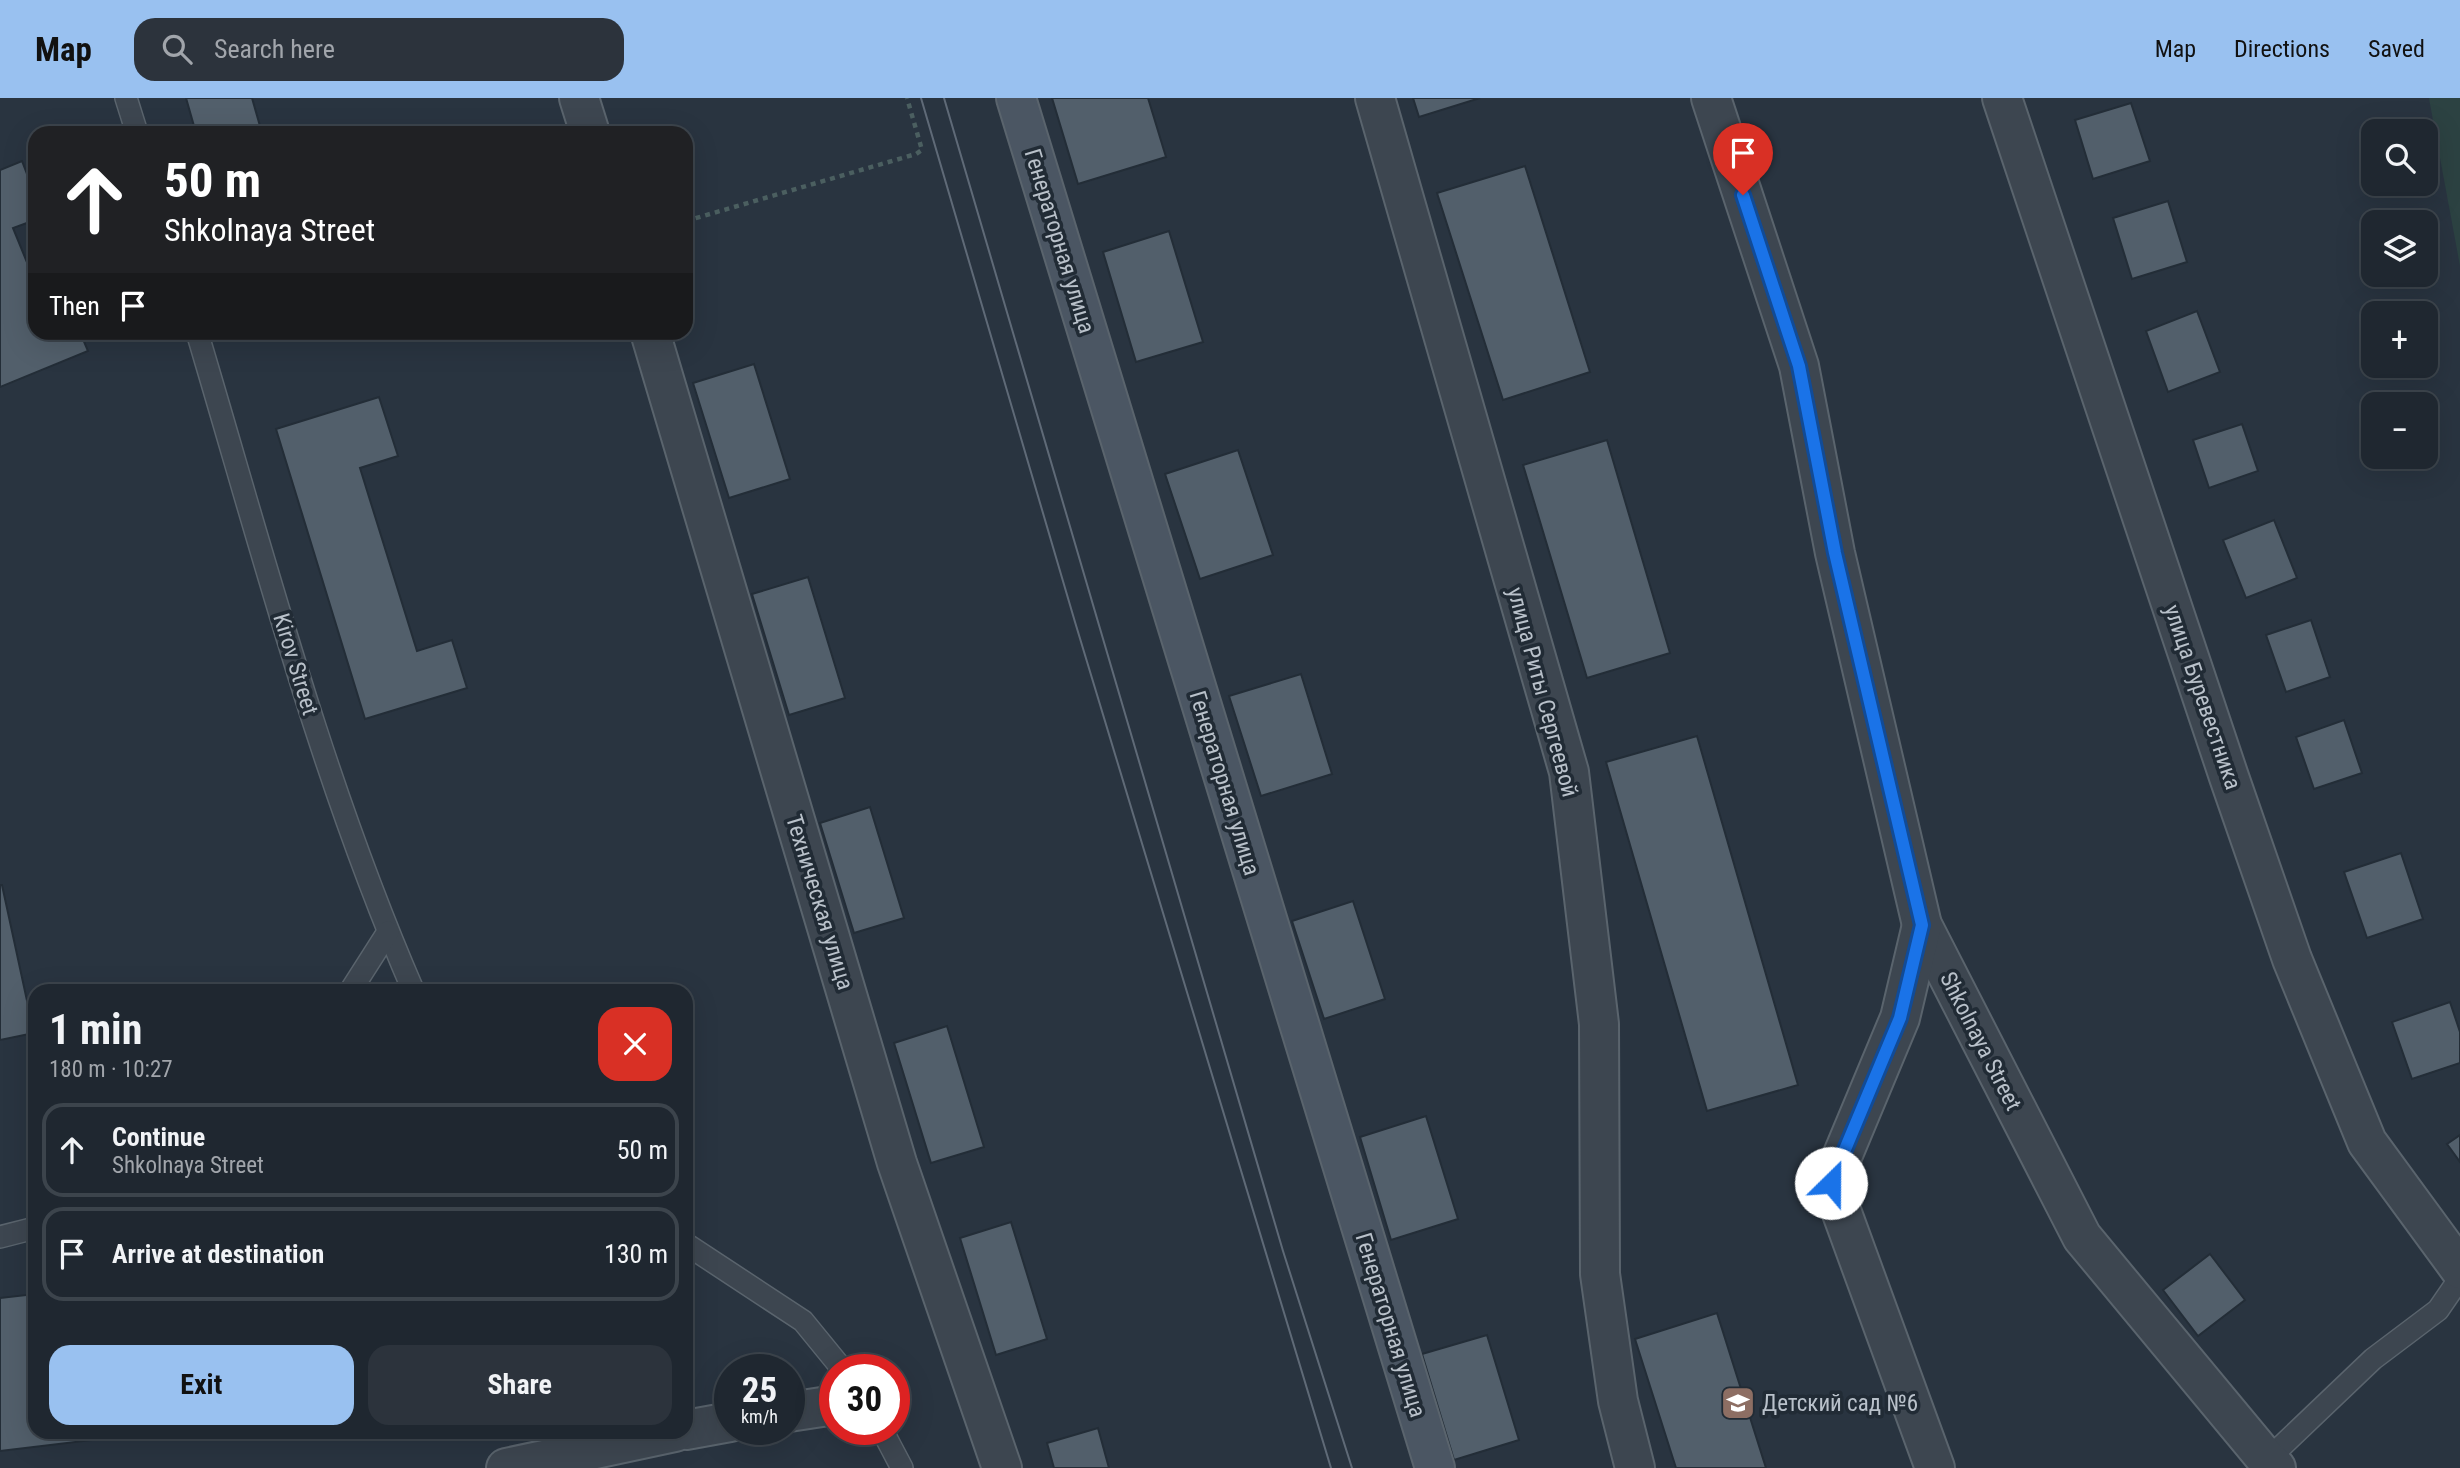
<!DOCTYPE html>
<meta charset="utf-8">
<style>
body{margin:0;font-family:"Roboto Condensed",sans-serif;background:#2c333c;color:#f1f3f6;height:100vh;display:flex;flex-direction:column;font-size:26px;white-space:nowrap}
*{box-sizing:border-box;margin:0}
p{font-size:23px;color:#a1a5ab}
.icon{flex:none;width:38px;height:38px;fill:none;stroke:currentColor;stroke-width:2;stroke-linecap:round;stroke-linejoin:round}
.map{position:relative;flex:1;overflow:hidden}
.details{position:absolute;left:28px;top:886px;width:665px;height:455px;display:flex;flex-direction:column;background:#1f2730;border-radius:21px;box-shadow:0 7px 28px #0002,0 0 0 2px #3c444c}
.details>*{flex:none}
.top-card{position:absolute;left:28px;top:28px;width:665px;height:214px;border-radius:21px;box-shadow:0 7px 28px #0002,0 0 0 2px #3c444c;background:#202124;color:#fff;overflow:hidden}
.tools{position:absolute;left:2361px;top:21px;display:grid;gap:14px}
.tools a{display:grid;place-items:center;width:77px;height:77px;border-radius:14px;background:#1f2730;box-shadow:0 7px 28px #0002,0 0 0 2px #3c444c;font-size:35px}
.speed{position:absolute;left:714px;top:1256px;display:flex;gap:14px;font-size:35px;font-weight:700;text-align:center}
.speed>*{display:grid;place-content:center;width:91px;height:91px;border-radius:50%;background:#1f2730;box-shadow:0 7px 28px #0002,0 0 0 2px #3c444c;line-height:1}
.speed small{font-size:18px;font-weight:400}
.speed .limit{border:10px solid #d22;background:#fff;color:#111}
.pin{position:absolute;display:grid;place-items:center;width:60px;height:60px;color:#fff;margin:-72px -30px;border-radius:50% 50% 50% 0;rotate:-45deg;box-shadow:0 0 7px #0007}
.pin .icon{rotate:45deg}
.me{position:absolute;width:77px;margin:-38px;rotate:23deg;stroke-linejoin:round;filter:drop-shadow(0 0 5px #0008)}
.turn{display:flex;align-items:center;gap:24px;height:147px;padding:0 21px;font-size:32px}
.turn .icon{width:91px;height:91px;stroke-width:2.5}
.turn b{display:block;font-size:49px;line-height:60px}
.then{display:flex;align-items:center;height:66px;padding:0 21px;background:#0003;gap:14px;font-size:26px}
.round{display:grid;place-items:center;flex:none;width:74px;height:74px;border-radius:21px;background:#2c333c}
.summary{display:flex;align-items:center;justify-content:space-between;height:119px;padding:0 21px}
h1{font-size:42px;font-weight:700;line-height:52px}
.action{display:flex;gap:14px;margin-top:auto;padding:14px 21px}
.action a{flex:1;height:80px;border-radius:21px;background:#99c1f0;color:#111;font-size:28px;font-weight:700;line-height:80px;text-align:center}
.action a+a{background:#2c333c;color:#f1f3f6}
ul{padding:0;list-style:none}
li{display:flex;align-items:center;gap:21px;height:94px;margin:0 14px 10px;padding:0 7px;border:4px solid #3c444c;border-radius:21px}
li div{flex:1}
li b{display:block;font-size:26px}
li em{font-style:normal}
header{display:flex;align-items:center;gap:42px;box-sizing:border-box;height:98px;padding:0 35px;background:#99c1f0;color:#111}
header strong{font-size:33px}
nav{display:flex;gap:38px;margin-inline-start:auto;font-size:24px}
.search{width:490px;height:63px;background:#2c333c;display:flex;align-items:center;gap:18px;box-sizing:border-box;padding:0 24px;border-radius:21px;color:#a1a5ab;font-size:26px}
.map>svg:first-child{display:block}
</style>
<header>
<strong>Map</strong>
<div class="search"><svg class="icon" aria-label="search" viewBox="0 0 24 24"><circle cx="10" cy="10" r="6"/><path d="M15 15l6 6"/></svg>Search here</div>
<nav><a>Map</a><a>Directions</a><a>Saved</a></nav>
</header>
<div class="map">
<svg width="2460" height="1370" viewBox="0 0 2460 1370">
<rect width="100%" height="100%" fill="#293440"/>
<polygon fill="#2c4242" points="2429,0 2460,0 2460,168 2430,6"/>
<g fill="#525f6b" stroke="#232d37" stroke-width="2">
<polygon points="186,0 252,0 262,35 196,35"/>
<polygon points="1052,0 1148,0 1166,59 1078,86"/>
<polygon points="1413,0 1480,0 1419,19"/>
<polygon points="2131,5 2150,63 2093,81 2075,22"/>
<polygon points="22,63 35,97 35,122 13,130 35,184 35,234 80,234 88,253 0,289 0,72"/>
<polygon points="1525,68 1590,274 1503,302 1437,95"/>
<polygon points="2168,103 2187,164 2132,181 2113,120"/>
<polygon points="1169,133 1203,244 1136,264 1103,154"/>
<polygon points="2197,213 2220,274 2168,294 2146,233"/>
<polygon points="754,266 790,381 729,400 693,285"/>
<polygon points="379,299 398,358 360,370 417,553 452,542 467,590 365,621 276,331"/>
<polygon points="2242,326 2258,373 2209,390 2193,342"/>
<polygon points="1607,342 1670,555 1587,580 1523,367"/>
<polygon points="1238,352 1273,457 1200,481 1165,376"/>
<polygon points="2274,422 2297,480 2246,500 2223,442"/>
<polygon points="808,479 845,600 789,617 752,496"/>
<polygon points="2311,522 2330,579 2286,594 2266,537"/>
<polygon points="1301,576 1332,676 1261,698 1229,598"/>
<polygon points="2344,622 2362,675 2314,691 2296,639"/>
<polygon points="1697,638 1798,987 1707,1013 1606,664"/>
<polygon points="870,709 904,820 854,835 820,725"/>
<polygon points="2401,755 2423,821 2367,840 2344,774"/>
<polygon points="0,787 2,787 34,935 0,942"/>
<polygon points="1353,803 1385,901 1324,921 1292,823"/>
<polygon points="2450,904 2460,934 2460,965 2412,981 2392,924"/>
<polygon points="947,928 984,1049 931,1065 894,945"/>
<polygon points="1426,1018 1458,1121 1391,1142 1360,1039"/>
<polygon points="2460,1037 2460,1064 2447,1046"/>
<polygon points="1011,1124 1047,1241 996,1257 960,1140"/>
<polygon points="2210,1156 2245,1202 2198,1238 2163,1192"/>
<polygon points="35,1196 35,1334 108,1334 109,1340 0,1353 0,1200"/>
<polygon points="1717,1215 1766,1370 1676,1370 1635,1241"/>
<polygon points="1487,1237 1519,1342 1454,1362 1422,1256"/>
<polygon points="1098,1330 1109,1370 1054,1370 1047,1345"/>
</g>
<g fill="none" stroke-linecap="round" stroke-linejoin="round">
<g stroke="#5a646d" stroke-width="24">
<g id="lane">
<polyline points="126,0 137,35"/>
<path d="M197,234C263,455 321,680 413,892"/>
<polyline points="351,892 388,834"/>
<polyline points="0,1139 35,1130"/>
<polyline points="686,1146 803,1223 843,1272"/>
<polyline points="882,1332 902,1370"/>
<polyline points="2260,1366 2267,1362 2373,1261 2438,1212 2460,1180"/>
</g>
</g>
<g stroke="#5a646d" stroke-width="42">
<g id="street">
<polyline points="579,0 590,35"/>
<polyline points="1375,0 1569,674 1599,926 1600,1176 1618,1303 1635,1370"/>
<polyline points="1711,0 1799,268 1835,455 1922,827 2082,1139 2267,1362 2276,1370"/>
<polyline points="2002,0 2229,679 2292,861 2367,1044 2460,1171"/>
<polyline points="650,234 897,1065 1002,1370"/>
<polyline points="1922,827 1900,920 1831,1085 1935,1370"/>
<polyline points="789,1314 835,1307"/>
<polyline points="686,1332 730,1324"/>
<polyline points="506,1370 675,1334"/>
</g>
</g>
<g stroke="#5a646d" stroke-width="42">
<polyline id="secondary" points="1016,0 1435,1370"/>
</g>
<polyline stroke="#4b5f60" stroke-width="4.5" stroke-dasharray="5 5" stroke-linecap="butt" points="686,123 916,56 922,52 907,0"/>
<use href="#lane" stroke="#3d4650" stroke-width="21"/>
<use href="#street" stroke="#3d4650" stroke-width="38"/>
<use href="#secondary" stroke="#4b5663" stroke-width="38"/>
<g stroke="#5f6a77" stroke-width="2">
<polyline points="921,0 1075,524 1331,1370"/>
<polyline points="944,0 1283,1153 1352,1370"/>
</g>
</g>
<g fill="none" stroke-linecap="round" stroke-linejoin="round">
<g stroke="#114b97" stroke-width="18">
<polyline id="route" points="1743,97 1799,268 1835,455 1922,827 1900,920 1831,1085"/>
</g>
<use href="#route" stroke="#1a73e8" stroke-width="12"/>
</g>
<defs>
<g id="school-square" transform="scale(1.75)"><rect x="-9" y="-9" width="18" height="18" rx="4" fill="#8d6e63" stroke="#212b35"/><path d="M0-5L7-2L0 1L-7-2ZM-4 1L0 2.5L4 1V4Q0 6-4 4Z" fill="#fff"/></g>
</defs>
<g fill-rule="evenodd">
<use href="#school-square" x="1738" y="1305"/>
</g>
<g text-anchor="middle" stroke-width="7" stroke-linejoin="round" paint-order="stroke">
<g font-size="23" fill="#b9c1ca" stroke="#212b35">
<text transform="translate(1060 143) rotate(73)" y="8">Генераторная улица</text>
<text transform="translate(296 566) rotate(73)" y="8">Kirov Street</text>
<text transform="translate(1543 594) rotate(75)" y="8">улица Риты Сергеевой</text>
<text transform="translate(2203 599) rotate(71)" y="8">улица Буревестника</text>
<text transform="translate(1225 685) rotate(73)" y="8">Генераторная улица</text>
<text transform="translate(820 804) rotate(73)" y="8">Техническая улица</text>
<text transform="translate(1981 943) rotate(63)" y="8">Shkolnaya Street</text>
<text transform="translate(1391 1227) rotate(73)" y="8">Генераторная улица</text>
</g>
<g font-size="23" fill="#b9c1ca" stroke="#212b35" text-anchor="start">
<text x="1762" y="1313">Детский сад №6</text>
</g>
</g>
</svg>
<div class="tools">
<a><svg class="icon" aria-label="search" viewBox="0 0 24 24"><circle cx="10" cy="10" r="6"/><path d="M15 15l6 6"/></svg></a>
<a><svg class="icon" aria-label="layers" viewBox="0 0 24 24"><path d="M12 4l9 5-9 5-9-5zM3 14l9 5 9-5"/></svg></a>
<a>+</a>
<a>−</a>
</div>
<div class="speed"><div>25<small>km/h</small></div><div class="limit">30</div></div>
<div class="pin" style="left:1743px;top:97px;background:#d93025"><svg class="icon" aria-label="arrive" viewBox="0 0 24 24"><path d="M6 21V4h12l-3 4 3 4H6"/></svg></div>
<svg class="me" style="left:1831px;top:1085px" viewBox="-20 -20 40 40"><circle r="19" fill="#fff"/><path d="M0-13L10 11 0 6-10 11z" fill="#1a73e8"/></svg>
<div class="top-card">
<div class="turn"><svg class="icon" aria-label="ahead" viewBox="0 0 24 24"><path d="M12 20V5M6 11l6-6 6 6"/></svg><div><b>50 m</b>Shkolnaya Street</div></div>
<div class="then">Then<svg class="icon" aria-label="arrive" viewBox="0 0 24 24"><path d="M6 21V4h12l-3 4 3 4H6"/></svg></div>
</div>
<section class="details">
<div class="summary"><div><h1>1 min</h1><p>180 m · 10:27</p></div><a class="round" style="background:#d93025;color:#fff"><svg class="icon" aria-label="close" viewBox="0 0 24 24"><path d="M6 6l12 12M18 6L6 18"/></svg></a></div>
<ul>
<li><svg class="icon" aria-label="ahead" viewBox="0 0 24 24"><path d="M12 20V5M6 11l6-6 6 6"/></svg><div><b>Continue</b><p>Shkolnaya Street</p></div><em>50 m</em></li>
<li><svg class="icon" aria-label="arrive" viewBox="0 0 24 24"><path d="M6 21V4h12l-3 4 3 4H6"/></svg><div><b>Arrive at destination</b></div><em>130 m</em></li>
</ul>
<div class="action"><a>Exit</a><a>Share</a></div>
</section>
</div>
